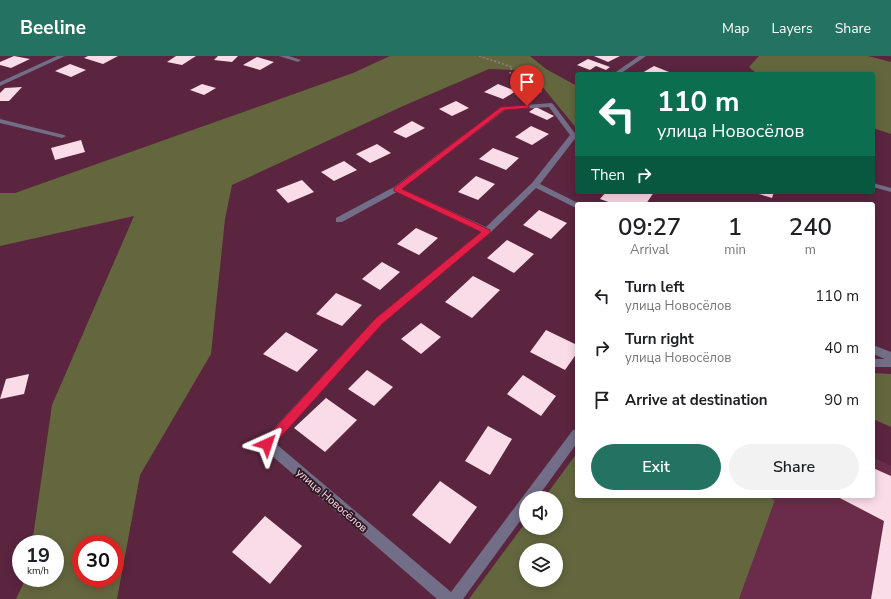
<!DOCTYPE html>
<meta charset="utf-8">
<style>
body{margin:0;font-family:"Nunito Sans",sans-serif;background:#f2f2f2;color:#202124;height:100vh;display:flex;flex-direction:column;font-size:15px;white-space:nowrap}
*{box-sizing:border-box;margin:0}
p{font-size:13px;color:#757577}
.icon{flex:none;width:22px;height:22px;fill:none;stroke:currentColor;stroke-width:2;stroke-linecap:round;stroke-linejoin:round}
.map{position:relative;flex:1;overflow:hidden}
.details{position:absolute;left:575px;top:146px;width:300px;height:296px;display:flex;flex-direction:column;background:#fff;border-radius:4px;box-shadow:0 2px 10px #0003}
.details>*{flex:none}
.banner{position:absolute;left:575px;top:16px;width:300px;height:122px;border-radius:4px;box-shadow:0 2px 10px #0003;background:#0b6e4f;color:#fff;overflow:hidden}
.controls{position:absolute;left:519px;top:435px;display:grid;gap:8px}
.controls a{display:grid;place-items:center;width:44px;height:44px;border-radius:50%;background:#fff;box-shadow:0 2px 10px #0003;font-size:20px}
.speed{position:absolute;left:12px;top:479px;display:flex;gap:8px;font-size:20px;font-weight:700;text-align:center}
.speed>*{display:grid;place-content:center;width:52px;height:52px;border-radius:50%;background:#fff;box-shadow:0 2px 10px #0003;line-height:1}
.speed small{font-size:10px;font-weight:400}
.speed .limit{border:6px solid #d22;background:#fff;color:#111}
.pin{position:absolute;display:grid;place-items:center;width:34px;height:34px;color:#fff;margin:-41px -17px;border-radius:50% 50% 50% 0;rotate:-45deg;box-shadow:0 0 4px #0007}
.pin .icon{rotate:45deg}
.me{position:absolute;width:44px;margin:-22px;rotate:42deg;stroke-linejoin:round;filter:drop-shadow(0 0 3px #0008)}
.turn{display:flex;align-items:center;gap:14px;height:84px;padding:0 16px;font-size:18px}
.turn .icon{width:52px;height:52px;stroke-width:2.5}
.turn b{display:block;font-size:28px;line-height:34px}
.then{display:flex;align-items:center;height:38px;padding:0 16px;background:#0003;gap:8px;font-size:15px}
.eta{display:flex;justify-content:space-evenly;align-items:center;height:68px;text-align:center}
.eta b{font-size:24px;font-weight:600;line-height:28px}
.button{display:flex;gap:8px;margin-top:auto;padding:8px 16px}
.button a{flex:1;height:46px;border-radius:24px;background:#247262;color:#fff;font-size:16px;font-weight:600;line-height:46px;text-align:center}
.button a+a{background:#f2f2f2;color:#202124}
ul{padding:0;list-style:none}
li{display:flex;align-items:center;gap:12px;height:52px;padding:0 16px}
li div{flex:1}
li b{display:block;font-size:15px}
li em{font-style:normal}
header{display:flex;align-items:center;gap:24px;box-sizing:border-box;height:56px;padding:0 20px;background:#247262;color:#fff}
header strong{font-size:19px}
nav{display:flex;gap:22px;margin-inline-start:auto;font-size:14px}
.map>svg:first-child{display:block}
</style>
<header>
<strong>Beeline</strong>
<nav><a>Map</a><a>Layers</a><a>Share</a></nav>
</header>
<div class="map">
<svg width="891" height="543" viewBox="0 0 891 543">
<rect width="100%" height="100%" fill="#5b253f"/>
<polygon fill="#6a2c4a" points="873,401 891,410 891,543 739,543 775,444 766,440 873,440"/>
<g fill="#64673e" fill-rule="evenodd">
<path d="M390,0H530L546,13L577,30V73L541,29L519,14L489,13L403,50L232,129L225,163L211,298L140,419L117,543H16L26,522H55V488H32L52,349L134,160L0,190V137H15L353,17ZM81,488H115V522H81Z"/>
<polygon points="759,0 868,0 891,6 891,78 873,72 873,18 757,18 749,11"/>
<polygon points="873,317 891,318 891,371 873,363"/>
<path d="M577,397V440H766L775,444L739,543H469L526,466V472H556V442H544ZM526,494H556V524H526Z"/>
</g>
<g fill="#f9dce7">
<polygon points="14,0 30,3 11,12 0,9 0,6"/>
<polygon points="88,0 118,0 103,8 84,2"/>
<polygon points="176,0 196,0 182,9 167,6"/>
<polygon points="218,0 238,0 232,6 214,4"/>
<polygon points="594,0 620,0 608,6"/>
<polygon points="257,1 274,6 260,14 243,9"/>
<polygon points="588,3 610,11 606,14 596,10 590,14 577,9"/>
<polygon points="70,8 86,14 71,21 55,15"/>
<polygon points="654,10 674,18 642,17"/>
<polygon points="202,28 216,32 204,39 190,34"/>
<polygon points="498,28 516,35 503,43 484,36"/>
<polygon points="22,31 9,45 0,45 0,37 5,32"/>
<polygon points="456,45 469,52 452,60 439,53"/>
<polygon points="536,51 554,60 547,64 529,56"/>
<polygon points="412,65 425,72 406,82 393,76"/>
<polygon points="531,70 549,78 532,89 515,81"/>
<polygon points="81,84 85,96 55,104 51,92"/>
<polygon points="377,88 391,97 370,107 356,98"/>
<polygon points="493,92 519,102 506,114 479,103"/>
<polygon points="344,105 357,114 334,125 321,116"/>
<polygon points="476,120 495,128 478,144 458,136"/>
<polygon points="302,124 314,136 288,147 276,134"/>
<polygon points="606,136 654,136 646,148 614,148 600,143"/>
<polygon points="752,136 774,136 772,142"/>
<polygon points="539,154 567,167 551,183 523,169"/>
<polygon points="416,172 438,182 419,199 397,188"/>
<polygon points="507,184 534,198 514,217 487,202"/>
<polygon points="382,206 400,216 380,234 362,223"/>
<polygon points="473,220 500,234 472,262 445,246"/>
<polygon points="336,237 362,249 342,270 316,258"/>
<polygon points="421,267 441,281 421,298 401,283"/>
<polygon points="546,274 577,289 577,297 565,314 530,296"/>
<polygon points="286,276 318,294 297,316 263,298"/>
<polygon points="367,314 393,331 374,350 348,333"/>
<polygon points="29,318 24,338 0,343 6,323"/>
<polygon points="523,319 556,340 541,360 507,338"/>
<polygon points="326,342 357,364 325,396 294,372"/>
<polygon points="488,370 512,383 490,419 465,405"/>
<polygon points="873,412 891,420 891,543 871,543 884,465 836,440 873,440"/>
<polygon points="440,425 477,451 450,488 412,459"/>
<polygon points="265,460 302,490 270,528 232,496"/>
</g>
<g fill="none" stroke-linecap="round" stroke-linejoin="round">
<polyline stroke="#a17689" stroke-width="1.5" stroke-dasharray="2 2" stroke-linecap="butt" points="479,0 512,11 510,17 543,37"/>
<g fill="#726e87" fill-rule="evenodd">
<polygon points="57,0 65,0 0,30 0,26"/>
<polygon points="279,0 289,0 301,4 298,6"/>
<polygon points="639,0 646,0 620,18 613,18"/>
<path d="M551,47L553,48L577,80L540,128L580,148H577V152L574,151L536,132L490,177L382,268L275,387L451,536L573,374L577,373V387L537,442H526V457L463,543H437L263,392L261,388L263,384L376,262L481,176L397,136L342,166H336V162L394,131L501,51ZM549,51L570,79L532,127L486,171L402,133L505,54Z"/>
<polygon points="0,63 64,79 66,80 62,82 0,67"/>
<polygon points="873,127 891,132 891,136 873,131"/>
<polygon points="873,289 891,296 891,311 873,311 873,303 885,303 873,298"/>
</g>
</g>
<polygon fill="#e11d48" stroke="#92132f" points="527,49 529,49 529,52 504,54 402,133 490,174 490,177 382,268 271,392 267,393 263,392 262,388 263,385 375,263 481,176 394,135 394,132 501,51"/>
<g text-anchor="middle" stroke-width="4" stroke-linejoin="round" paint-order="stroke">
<g font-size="11" fill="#fce0eb" stroke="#311824">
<text transform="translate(332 444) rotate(41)" y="4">улица Новосёлов</text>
</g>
</g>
</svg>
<div class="controls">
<a><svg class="icon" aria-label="sound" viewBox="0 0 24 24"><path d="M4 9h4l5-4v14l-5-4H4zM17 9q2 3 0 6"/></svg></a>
<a><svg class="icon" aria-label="layers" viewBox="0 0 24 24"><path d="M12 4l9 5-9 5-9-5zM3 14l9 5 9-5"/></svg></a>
</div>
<div class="speed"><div>19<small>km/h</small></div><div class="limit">30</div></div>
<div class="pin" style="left:527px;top:50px;background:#d93025"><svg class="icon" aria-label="arrive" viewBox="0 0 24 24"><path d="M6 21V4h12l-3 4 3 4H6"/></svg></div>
<svg class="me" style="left:267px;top:388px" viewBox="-20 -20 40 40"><path d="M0-17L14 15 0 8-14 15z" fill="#e11d48" stroke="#fff" stroke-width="4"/></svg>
<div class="banner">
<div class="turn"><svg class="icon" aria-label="left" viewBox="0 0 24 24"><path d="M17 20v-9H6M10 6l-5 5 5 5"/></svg><div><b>110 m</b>улица Новосёлов</div></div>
<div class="then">Then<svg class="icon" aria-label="right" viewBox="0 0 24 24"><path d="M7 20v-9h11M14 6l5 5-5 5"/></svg></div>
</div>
<section class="details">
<div class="eta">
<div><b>09:27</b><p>Arrival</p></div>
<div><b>1</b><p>min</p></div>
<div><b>240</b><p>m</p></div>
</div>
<ul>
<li><svg class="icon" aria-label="left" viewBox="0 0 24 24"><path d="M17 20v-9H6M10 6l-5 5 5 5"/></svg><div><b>Turn left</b><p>улица Новосёлов</p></div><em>110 m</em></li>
<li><svg class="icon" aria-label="right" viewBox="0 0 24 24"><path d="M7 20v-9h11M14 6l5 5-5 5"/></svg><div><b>Turn right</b><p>улица Новосёлов</p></div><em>40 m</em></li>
<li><svg class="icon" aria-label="arrive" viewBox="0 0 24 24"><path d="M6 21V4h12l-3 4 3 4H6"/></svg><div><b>Arrive at destination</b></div><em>90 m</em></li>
</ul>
<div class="button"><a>Exit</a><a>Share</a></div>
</section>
</div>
